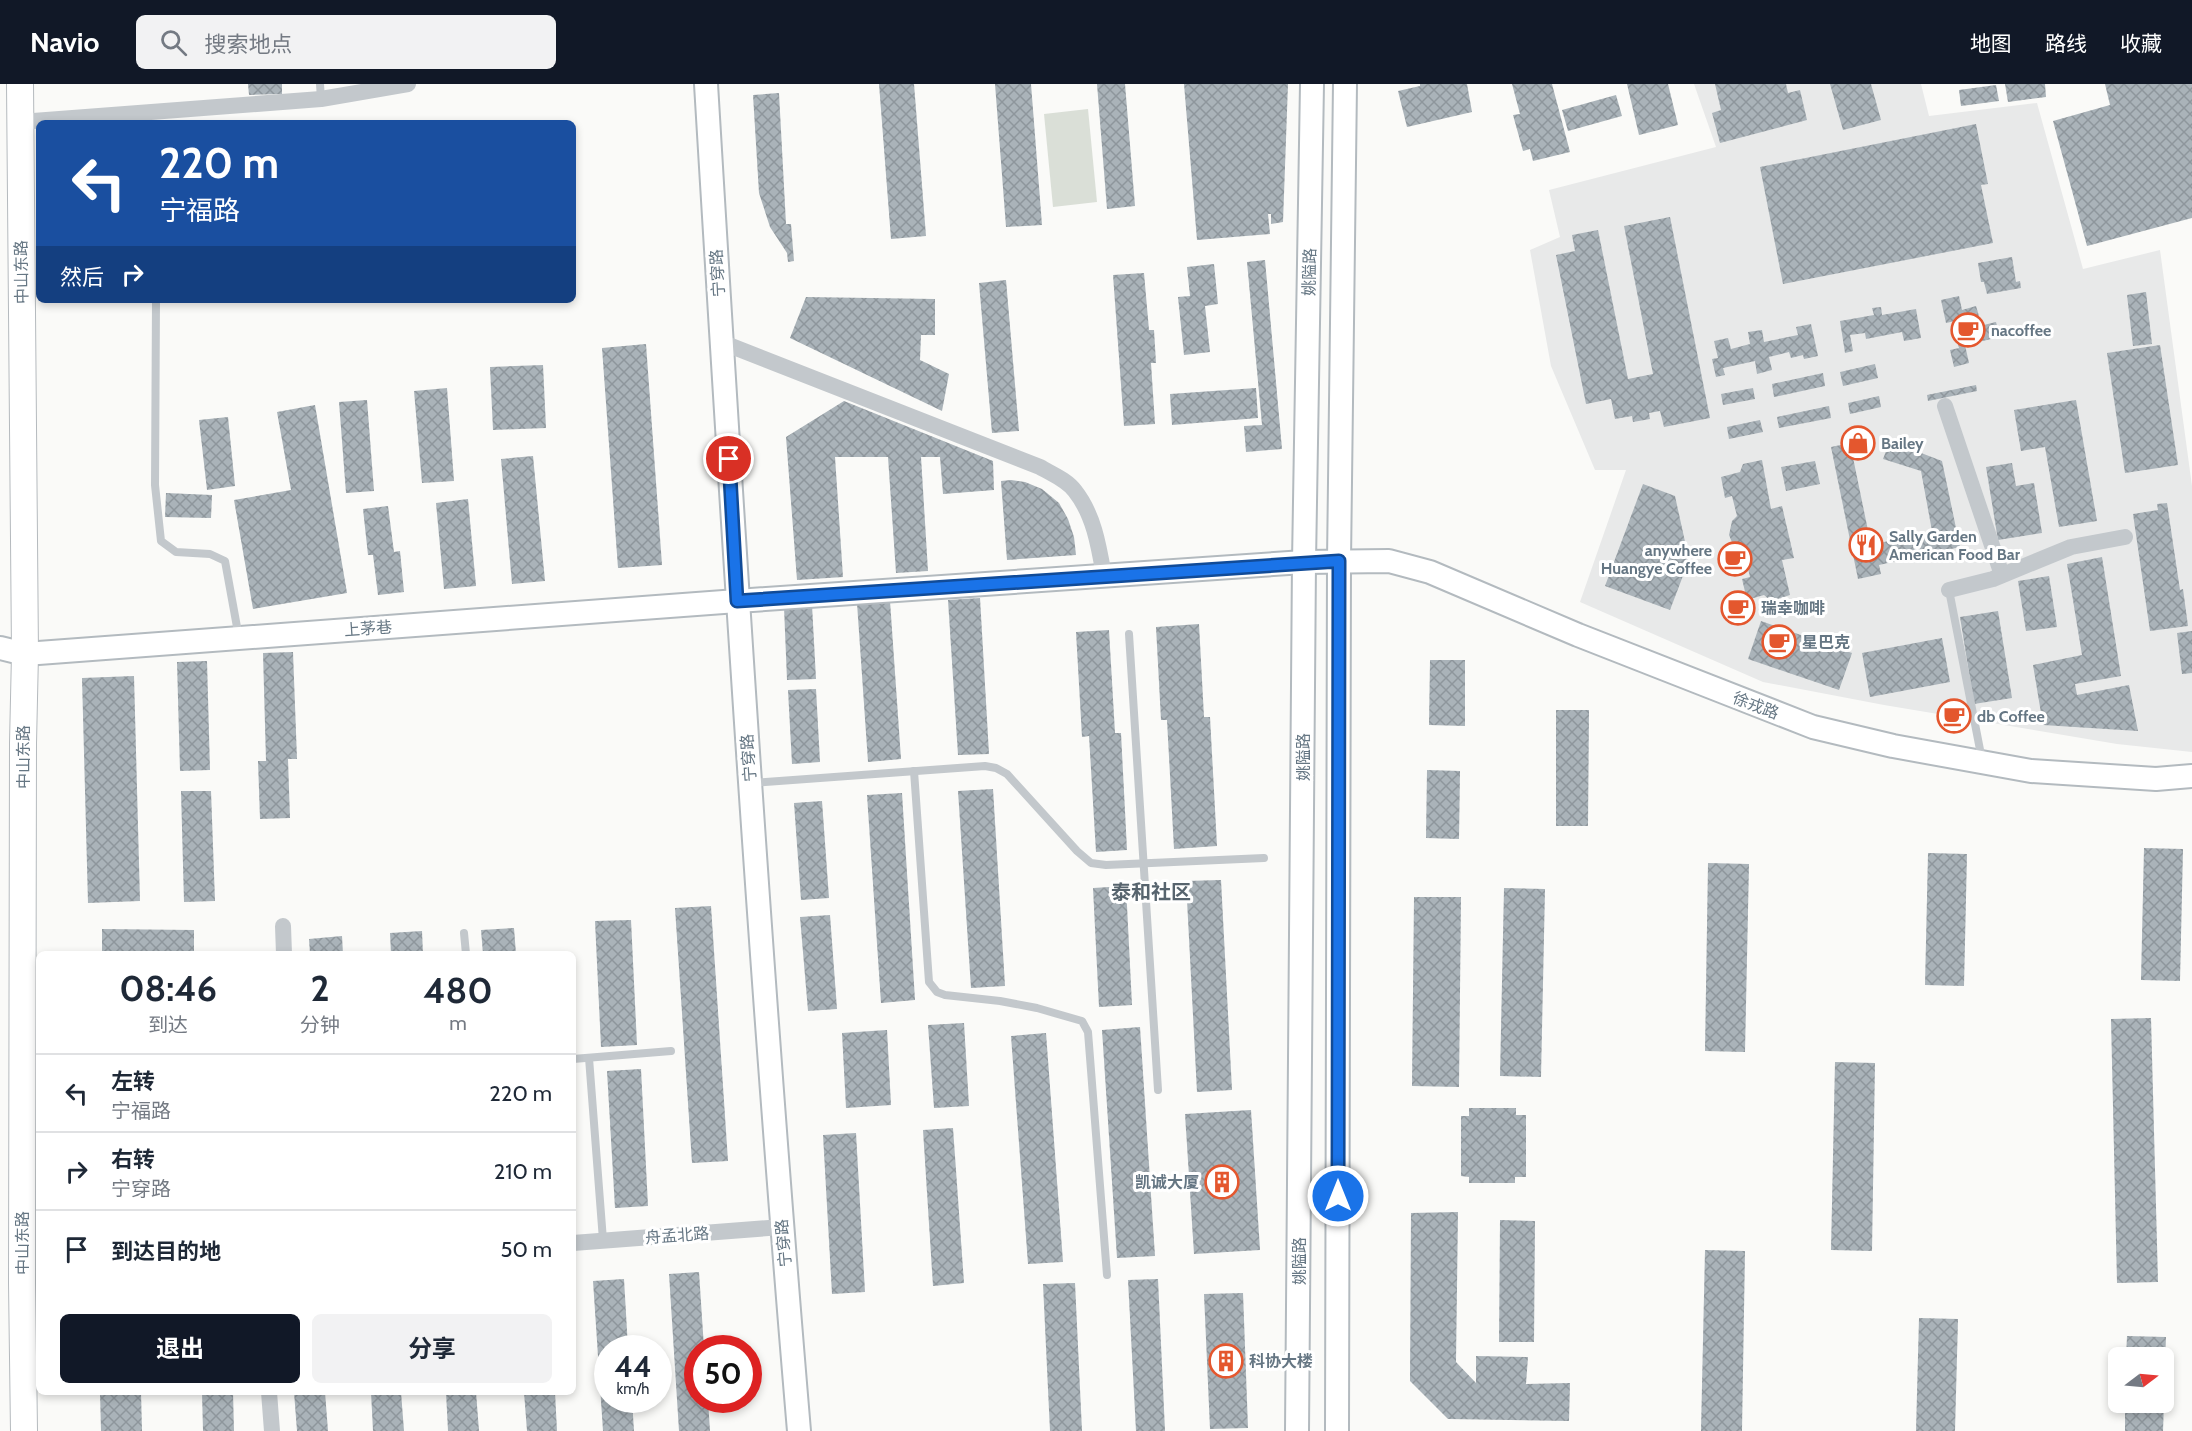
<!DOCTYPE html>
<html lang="zh">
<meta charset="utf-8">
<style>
body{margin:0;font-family:Cabin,"Noto Sans SC",sans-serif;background:#f2f2f3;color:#1f2937;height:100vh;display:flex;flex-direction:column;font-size:22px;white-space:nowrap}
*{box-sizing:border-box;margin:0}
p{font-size:20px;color:#747a83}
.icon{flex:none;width:33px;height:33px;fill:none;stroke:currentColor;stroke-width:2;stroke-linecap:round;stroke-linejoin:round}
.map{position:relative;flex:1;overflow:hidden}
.panel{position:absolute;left:36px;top:867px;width:540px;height:444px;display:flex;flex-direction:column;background:#fff;border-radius:9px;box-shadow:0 3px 9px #0003}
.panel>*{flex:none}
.banner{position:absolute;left:36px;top:36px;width:540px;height:183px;border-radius:9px;box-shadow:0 3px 9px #0003;background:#1a4fa0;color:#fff;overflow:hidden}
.needle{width:39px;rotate:74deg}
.fabs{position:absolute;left:2108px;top:1263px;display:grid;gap:12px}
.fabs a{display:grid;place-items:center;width:66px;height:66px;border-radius:9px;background:#fff;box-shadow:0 3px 9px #0003;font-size:30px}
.speed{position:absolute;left:594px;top:1251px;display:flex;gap:12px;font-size:30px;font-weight:700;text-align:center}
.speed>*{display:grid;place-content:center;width:78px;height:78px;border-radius:50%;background:#fff;box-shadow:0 3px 9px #0003;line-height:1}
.speed small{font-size:15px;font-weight:400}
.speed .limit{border:9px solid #d22;background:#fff;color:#111}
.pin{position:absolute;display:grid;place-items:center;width:51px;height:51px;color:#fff;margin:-26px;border:3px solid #fff;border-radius:50%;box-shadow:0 2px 6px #0007}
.me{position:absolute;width:66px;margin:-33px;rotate:0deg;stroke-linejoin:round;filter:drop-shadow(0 0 4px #0008)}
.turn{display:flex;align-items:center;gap:21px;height:126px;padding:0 24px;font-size:27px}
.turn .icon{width:78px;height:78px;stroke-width:2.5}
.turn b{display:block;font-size:42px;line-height:51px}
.then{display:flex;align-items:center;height:57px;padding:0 24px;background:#0003;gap:12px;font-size:22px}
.eta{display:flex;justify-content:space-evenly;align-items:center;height:102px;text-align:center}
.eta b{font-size:36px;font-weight:700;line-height:42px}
.primary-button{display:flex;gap:12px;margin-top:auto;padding:12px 24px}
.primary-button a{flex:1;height:69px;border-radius:9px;background:#111827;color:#fff;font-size:24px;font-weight:700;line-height:69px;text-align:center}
.primary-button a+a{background:#f2f2f3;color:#1f2937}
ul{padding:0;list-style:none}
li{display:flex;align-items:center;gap:18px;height:78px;padding:0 24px;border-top:2px solid #e0e1e3}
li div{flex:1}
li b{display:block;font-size:22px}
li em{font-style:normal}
header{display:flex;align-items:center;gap:36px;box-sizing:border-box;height:84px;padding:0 30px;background:#111827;color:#fff}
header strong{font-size:28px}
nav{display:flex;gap:33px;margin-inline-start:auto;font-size:21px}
.search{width:420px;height:54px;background:#f2f2f3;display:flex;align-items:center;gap:15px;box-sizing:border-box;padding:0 21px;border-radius:9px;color:#747a83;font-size:22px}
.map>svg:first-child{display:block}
</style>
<header>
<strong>Navio</strong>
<div class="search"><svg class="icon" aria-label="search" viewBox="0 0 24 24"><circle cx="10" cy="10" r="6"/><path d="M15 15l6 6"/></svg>搜索地点</div>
<nav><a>地图</a><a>路线</a><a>收藏</a></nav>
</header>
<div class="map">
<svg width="2192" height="1347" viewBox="0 0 2192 1347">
<defs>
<pattern id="building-cross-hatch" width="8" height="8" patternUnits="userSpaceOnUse" patternTransform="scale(1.5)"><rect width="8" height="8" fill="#aab3b9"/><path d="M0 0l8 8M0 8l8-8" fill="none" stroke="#8e969c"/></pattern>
</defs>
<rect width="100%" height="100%" fill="#fafaf8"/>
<polygon fill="#e8e9e9" points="1694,0 1921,0 1929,32 2037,19 2083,185 2160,166 2192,402 2192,668 2117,660 1884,621 1763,598 1580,518 1626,386 1595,386 1551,282 1530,166 1560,153 1549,106 1716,63"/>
<polygon fill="#dadfd7" points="1088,25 1097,118 1053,123 1044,30"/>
<g fill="url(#building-cross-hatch)">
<polygon points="248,0 282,0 282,10 249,11"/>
<polygon points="879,0 914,0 926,152 891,155"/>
<polygon points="995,0 1031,0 1042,141 1006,143"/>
<polygon points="1097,0 1125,0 1135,122 1107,125"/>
<polygon points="1184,0 1288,0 1283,138 1271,140 1271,130 1268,130 1270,150 1197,156"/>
<polygon points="1420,0 1467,0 1472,28 1407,43 1398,7 1420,2"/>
<polygon points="1512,0 1552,0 1570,68 1533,77 1530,65 1523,67 1513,31 1520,30"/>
<polygon points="1627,0 1668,0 1678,41 1639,51"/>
<polygon points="1715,0 1786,0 1788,9 1800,6 1807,36 1720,59 1712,29 1721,26"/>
<polygon points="1830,0 1871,0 1881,36 1843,46"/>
<polygon points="2005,0 2045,0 2046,13 2008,18"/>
<polygon points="2105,0 2192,0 2192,134 2087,162 2053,37 2110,21"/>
<polygon points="1996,1 1999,17 1961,22 1959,6"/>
<polygon points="779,9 786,140 791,140 794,177 788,178 787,169 770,143 759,109 753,11"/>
<polygon points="1616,11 1622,32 1568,47 1562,26"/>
<polygon points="1976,40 1988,100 1981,101 1993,159 1783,200 1760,83"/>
<polygon points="1670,133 1710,334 1664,343 1660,327 1649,329 1650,335 1633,338 1632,332 1615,335 1611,315 1586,320 1556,171 1575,167 1572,151 1598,146 1628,295 1653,290 1624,142"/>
<polygon points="2012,173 2016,198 2020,197 2021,204 1987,210 1984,198 1981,198 1978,179"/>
<polygon points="1265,176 1282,365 1246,368 1244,342 1262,341 1247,178"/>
<polygon points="1214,180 1218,220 1205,222 1210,268 1184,271 1178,213 1190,212 1187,183"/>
<polygon points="1144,189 1149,246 1154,246 1156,279 1151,279 1155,340 1124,342 1113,191"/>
<polygon points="1006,196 1019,347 992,349 979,199"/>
<polygon points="2146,208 2152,260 2133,262 2127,211"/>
<polygon points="1959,212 1962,226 1976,222 1979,232 1946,239 1941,216"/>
<polygon points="806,213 935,215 935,251 921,251 920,276 949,290 942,327 790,254"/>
<polygon points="1881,223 1882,231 1916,225 1921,254 1904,257 1902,248 1866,255 1865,249 1850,251 1853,267 1845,269 1840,237 1874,231 1872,224"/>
<polygon points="1996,238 2000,253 1965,261 1969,279 1954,283 1950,266 1959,264 1955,248"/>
<polygon points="1811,240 1818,272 1804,275 1803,271 1791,274 1789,268 1769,273 1772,286 1757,290 1755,277 1723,284 1725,291 1716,293 1712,275 1718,274 1714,257 1728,254 1731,265 1750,260 1748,248 1762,246 1764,258 1798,251 1796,243"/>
<polygon points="646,260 662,481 618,484 602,264"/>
<polygon points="2160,261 2178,381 2125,389 2107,269"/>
<polygon points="1875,280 1878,294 1843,302 1840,288"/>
<polygon points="543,281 546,344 493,346 490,283"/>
<polygon points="1823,289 1825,302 1774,313 1772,300"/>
<polygon points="1976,301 1977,307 1928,317 1927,311"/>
<polygon points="447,304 454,397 422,399 414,307"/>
<polygon points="1256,304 1258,334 1172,341 1170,310"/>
<polygon points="1753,304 1755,315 1723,321 1721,310"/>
<polygon points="1879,312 1881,323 1850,330 1848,319"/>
<polygon points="367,316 374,407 346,409 339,318"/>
<polygon points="2076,316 2097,437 2059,443 2045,363 2021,367 2014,326"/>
<polygon points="844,317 993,377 994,406 943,410 940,373 921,373 928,487 896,489 888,373 835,373 843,493 797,496 786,353"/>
<polygon points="315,321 347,509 253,525 234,416 291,406 277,328"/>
<polygon points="1829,322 1831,334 1779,344 1777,333"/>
<polygon points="228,333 235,402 207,406 199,336"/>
<polygon points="1760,336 1763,348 1729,355 1727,343"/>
<polygon points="1890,357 1942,377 1960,463 1879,481 1881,490 1858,495 1831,363 1850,359 1871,461 1932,447 1921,387 1883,375"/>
<polygon points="533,372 545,497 512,500 501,375"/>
<polygon points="1762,376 1771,425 1782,422 1794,474 1782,476 1790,511 1771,517 1764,511 1747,516 1742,495 1750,493 1745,472 1736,468 1729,451 1732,437 1737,432 1732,412 1725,414 1721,393 1740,388 1743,380"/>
<polygon points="1815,377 1820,400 1786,407 1781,383"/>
<polygon points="2012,379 2016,402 2034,399 2042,449 1998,456 1986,383"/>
<polygon points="1011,396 1025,398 1042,405 1059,419 1068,435 1074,453 1076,471 1007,476 1001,397"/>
<polygon points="1643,400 1675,412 1689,476 1670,526 1605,502"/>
<polygon points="166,409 212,411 211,434 165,433"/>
<polygon points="468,415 476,502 444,505 436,419"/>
<polygon points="2167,419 2180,506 2183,505 2188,542 2150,547 2133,430 2158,426 2157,420"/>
<polygon points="388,422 394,468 400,467 404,508 378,511 373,471 368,471 363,425"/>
<polygon points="2102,473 2121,592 2075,600 2077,611 2129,601 2138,647 2043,641 2033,581 2082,571 2067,480"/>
<polygon points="2049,492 2057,543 2026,547 2018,497"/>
<polygon points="980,514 989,670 958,671 948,516"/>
<polygon points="890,517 901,675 868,678 857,519"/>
<polygon points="812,521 816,595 787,596 784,523"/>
<polygon points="1998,527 2012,614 1974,620 1960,533"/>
<polygon points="1761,537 1852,569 1839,606 1748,575"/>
<polygon points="1199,540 1204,633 1210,633 1217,762 1174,765 1167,636 1161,636 1156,543"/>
<polygon points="1109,546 1115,649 1121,649 1127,766 1096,768 1089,652 1082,653 1076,548"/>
<polygon points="2192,547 2192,589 2182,590 2177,549"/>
<polygon points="1942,554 1950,598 1870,613 1862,569"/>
<polygon points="293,568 297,675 288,675 290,734 260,735 258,677 266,677 263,569"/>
<polygon points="1430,576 1465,576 1465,642 1429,641"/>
<polygon points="207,577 210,686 180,687 177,578"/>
<polygon points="134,592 140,817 88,819 82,594"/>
<polygon points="816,605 820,678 792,680 788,606"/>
<polygon points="1556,626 1589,626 1588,742 1556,742"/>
<polygon points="1427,686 1460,687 1459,755 1426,754"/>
<polygon points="993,705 1005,902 971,904 958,707"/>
<polygon points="181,707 211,707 215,817 184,818"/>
<polygon points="902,709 915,916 881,919 867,711"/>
<polygon points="822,717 829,814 801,816 794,719"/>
<polygon points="2144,764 2183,765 2180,897 2141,896"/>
<polygon points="1928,769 1967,770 1964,902 1925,901"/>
<polygon points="1708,779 1749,780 1745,968 1705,967"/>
<polygon points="1221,796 1232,1006 1197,1008 1186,797"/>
<polygon points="1126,802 1132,921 1099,923 1093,804"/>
<polygon points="1504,804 1545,805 1541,993 1500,992"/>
<polygon points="1414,813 1461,813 1459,1003 1412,1002"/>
<polygon points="711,822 728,1077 692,1079 675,824"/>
<polygon points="830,831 837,925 808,927 800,833"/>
<polygon points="631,836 637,961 601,963 595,837"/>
<polygon points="514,844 516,870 483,870 481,846"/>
<polygon points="102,845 194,846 194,870 102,870"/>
<polygon points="422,847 423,870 391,870 390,849"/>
<polygon points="342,852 343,870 310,870 309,855"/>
<polygon points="2151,934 2158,1198 2117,1199 2111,935"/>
<polygon points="964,939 969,1022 934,1024 928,941"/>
<polygon points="1140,943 1155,1172 1117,1174 1102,946"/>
<polygon points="887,946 891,1021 846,1024 842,949"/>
<polygon points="1046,949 1063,1178 1028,1180 1011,952"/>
<polygon points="1835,978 1875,979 1872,1167 1831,1166"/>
<polygon points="641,985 648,1122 615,1124 607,987"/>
<polygon points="1469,1024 1516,1024 1516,1031 1526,1031 1526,1093 1515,1093 1515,1099 1469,1099 1469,1093 1461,1092 1461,1032 1469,1032"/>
<polygon points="1251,1026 1260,1166 1194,1170 1185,1030"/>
<polygon points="953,1044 964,1199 933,1202 923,1046"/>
<polygon points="856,1049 865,1208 832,1210 823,1051"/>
<polygon points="1458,1128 1456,1278 1476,1299 1476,1272 1528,1273 1526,1300 1570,1299 1569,1337 1448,1335 1410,1297 1411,1129"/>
<polygon points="1500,1136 1535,1137 1534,1258 1499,1258"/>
<polygon points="1705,1166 1745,1167 1742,1347 1701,1347"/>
<polygon points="699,1188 704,1264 698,1264 698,1316 708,1316 710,1347 679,1347 669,1190"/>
<polygon points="624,1195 628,1264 608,1264 608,1316 632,1316 634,1347 603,1347 593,1197"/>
<polygon points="1158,1195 1165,1347 1136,1347 1128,1196"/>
<polygon points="1075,1199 1082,1347 1050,1347 1043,1200"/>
<polygon points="1243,1209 1248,1344 1210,1345 1204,1210"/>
<polygon points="1919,1234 1958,1235 1955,1347 1916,1347"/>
<polygon points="2127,1252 2166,1253 2165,1279 2163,1279 2163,1274 2126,1274"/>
<polygon points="100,1308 141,1308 142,1347 101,1347"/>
<polygon points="202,1308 233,1308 234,1347 203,1347"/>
<polygon points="294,1308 325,1308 328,1347 297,1347"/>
<polygon points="371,1308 401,1308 404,1347 373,1347"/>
<polygon points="446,1308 476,1308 479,1347 448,1347"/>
<polygon points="524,1308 555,1308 557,1347 527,1347"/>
<polygon points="2125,1318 2164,1318 2163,1347 2125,1347"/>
</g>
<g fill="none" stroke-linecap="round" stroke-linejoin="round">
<g stroke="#b3babf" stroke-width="26">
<g id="secondary">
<path d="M706,0C733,449 761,899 799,1347"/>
<polyline points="0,564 25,570 737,517 1304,478 1389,477 1430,488 1578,551 1813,643 1893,662 2031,687 2156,695 2192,692"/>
<polyline points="1297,1347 1304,478 1312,0"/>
<polyline points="1337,1347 1339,477 1345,0"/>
</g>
</g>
<g stroke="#b5babe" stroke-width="28">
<polyline id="primary" points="20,0 25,570 23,659 22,1199 24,1347"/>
</g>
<g stroke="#c3c8cc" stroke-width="8">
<polyline points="320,0 321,15"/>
<polyline points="156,216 155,401 161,457 176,468 210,470 225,477 239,554"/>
<polyline points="1949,506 1982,676"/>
<polyline points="1129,550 1158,1006"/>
<polyline points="914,687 929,898 937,908 945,911 1000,917 1037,924 1082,937 1088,948 1107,1191"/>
<polyline points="751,699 985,682 996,684 1007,690 1077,767 1091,779 1106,781 1264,774"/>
<polyline points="464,849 466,870"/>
<polyline points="589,974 603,1156"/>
<polyline points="573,975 671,967"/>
</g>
<g stroke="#c3c8cc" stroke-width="16">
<polyline points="20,38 321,15 408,0"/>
<path d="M721,258L1040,383C1052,390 1067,396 1075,407C1094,431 1099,463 1104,492"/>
<polyline points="1945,322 2002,491"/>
<polyline points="1949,506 1993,495 2071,463 2125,453"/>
<polyline points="283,842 284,870"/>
<polyline points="573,1159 782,1143"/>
<polyline points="269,1308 272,1347"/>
</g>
<use href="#secondary" stroke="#fff" stroke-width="22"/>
<use href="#primary" stroke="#fff" stroke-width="26"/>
</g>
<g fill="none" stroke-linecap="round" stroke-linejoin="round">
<g stroke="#114b97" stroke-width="15">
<polyline id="route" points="729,375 737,517 1339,477 1338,1112"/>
</g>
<use href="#route" stroke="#1a73e8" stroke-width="10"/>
</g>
<defs>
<g id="cafe-ring" transform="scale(1.725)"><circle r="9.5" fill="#fff" stroke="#e4572e" stroke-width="1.5"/><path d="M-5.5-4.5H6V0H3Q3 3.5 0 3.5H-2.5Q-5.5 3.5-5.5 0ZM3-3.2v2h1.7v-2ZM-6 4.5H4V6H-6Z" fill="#e4572e"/></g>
<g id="shop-ring" transform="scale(1.725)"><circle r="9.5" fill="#fff" stroke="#e4572e" stroke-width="1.5"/><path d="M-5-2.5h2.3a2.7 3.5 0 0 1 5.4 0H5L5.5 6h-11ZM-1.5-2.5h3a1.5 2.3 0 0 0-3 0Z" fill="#e4572e"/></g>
<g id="restaurant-ring" transform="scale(1.725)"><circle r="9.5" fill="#fff" stroke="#e4572e" stroke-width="1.5"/><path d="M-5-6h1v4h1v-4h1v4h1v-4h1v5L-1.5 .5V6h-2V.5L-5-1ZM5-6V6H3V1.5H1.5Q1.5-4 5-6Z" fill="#e4572e"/></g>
<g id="building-ring" transform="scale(1.725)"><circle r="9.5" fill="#fff" stroke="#e4572e" stroke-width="1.5"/><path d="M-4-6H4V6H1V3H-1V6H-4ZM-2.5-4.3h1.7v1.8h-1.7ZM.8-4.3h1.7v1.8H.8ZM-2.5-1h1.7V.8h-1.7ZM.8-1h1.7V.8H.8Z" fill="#e4572e"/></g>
</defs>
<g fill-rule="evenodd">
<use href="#cafe-ring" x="1968" y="246"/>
<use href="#shop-ring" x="1858" y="359"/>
<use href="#restaurant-ring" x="1866" y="461"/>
<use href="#cafe-ring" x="1735" y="475"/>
<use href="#cafe-ring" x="1738" y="524"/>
<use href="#cafe-ring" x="1779" y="558"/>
<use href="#cafe-ring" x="1954" y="632"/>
<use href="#building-ring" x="1222" y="1098"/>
<use href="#building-ring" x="1226" y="1277"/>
</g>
<g text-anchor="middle" stroke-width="6" stroke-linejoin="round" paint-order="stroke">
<g font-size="16" fill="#657683" stroke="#fff">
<text transform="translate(21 188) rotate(-91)" y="6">中山东路</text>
<text transform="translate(1309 188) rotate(-89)" y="6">姚隘路</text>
<text transform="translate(717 189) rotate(-93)" y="6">宁穿路</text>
<text transform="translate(368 544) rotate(-4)" y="6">上茅巷</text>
<text transform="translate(1756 621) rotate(21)" y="6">徐戎路</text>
<text transform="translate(23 673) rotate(-90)" y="6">中山东路</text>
<text transform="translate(1303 673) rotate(-90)" y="6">姚隘路</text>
<text transform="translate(748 674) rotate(-94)" y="6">宁穿路</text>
<text transform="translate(677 1151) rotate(-4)" y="6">舟孟北路</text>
<text transform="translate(22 1159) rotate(-90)" y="6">中山东路</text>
<text transform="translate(783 1159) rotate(-95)" y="6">宁穿路</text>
<text transform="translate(1299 1177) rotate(-90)" y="6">姚隘路</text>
</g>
<g font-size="16" font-weight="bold" fill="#657683" stroke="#fff" text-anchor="start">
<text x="1991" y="252">nacoffee</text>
<text x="1881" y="365">Bailey</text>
<text x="1889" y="458">Sally Garden<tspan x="1889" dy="18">American Food Bar</tspan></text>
<text x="1712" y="472" text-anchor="end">anywhere<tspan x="1712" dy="18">Huangye Coffee</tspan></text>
<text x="1761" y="530">瑞幸咖啡</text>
<text x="1802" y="564">星巴克</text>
<text x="1977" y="638">db Coffee</text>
<text x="1199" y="1104" text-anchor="end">凯诚大厦</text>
<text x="1249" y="1283">科协大楼</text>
</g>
<g font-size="20" font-weight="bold" fill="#57646e" stroke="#fff">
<text x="1151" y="815">泰和社区</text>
</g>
</g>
</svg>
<div class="fabs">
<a><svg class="needle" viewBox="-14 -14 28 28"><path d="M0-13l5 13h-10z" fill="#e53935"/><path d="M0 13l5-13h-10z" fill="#747a83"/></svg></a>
</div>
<div class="speed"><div>44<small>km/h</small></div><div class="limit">50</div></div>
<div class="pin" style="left:729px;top:375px;background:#d93025"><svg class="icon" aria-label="arrive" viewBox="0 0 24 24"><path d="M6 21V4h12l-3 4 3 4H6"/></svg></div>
<svg class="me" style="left:1338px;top:1112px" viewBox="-20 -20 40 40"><circle r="17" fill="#1a73e8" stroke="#fff" stroke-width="3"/><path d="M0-11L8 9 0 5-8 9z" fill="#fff"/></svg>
<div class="banner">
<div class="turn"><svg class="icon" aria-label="left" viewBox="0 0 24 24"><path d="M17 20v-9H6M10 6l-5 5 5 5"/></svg><div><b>220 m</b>宁福路</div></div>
<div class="then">然后<svg class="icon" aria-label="right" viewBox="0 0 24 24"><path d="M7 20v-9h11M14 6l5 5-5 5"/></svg></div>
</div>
<section class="panel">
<div class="eta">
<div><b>08:46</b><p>到达</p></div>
<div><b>2</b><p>分钟</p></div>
<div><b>480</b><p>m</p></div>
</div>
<ul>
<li><svg class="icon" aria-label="left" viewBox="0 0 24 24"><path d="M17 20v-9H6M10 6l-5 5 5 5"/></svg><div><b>左转</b><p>宁福路</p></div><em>220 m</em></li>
<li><svg class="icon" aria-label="right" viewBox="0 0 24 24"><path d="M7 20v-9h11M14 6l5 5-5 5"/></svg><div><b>右转</b><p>宁穿路</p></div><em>210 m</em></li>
<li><svg class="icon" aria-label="arrive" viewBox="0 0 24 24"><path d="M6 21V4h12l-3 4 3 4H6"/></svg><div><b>到达目的地</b></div><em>50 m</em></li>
</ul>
<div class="primary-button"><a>退出</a><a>分享</a></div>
</section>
</div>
